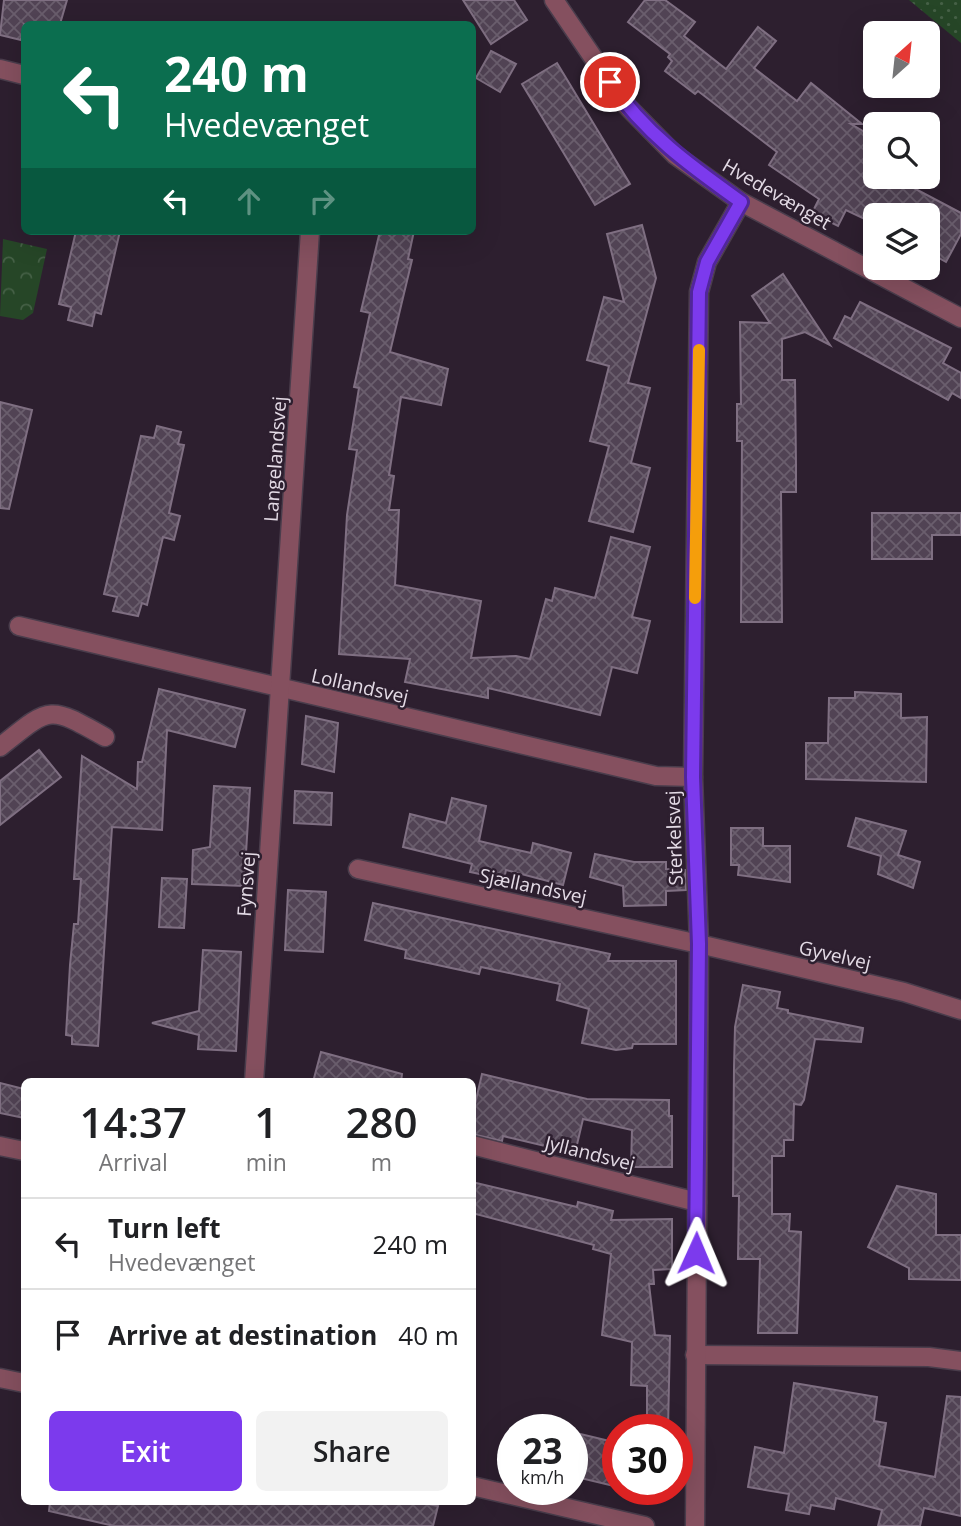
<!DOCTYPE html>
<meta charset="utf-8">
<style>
body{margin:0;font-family:"Open Sans",sans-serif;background:#f2f2f2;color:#202124;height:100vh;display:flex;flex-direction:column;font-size:26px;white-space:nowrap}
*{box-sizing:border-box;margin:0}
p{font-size:23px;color:#757577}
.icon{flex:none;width:38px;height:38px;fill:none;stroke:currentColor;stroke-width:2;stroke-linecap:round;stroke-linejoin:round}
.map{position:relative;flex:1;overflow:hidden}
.panel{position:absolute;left:21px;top:1078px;width:455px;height:427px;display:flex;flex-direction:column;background:#fff;border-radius:10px;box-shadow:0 7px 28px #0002}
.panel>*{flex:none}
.hud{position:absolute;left:21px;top:21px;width:455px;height:214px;border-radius:10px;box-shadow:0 7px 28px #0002;background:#0b6e4f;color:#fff;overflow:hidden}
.needle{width:46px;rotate:27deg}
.buttons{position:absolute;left:863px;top:21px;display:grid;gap:14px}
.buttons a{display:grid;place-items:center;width:77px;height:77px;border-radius:10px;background:#fff;box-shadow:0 7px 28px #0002;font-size:35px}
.speed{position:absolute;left:497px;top:1414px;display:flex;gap:14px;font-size:35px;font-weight:700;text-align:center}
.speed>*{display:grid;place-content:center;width:91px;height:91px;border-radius:50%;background:#fff;box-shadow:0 7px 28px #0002;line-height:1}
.speed small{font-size:18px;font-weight:400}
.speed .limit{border:10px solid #d22;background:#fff;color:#111}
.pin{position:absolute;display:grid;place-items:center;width:60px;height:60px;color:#fff;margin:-30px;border:4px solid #fff;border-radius:50%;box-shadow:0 2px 7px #0007}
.me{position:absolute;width:77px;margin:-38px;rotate:1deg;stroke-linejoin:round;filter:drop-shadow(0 0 5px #0008)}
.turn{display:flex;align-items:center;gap:24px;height:147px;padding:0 28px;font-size:32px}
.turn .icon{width:91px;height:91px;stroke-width:2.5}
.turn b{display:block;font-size:49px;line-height:60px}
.lanes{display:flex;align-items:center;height:66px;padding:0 28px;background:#0003;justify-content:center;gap:35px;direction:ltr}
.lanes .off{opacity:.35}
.eta{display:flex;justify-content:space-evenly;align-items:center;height:119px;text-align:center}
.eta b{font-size:42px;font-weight:600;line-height:49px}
.cta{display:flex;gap:14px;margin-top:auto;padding:14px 28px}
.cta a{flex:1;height:80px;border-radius:10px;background:#7c3aed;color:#fff;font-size:28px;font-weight:600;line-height:80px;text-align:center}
.cta a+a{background:#f2f2f2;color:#202124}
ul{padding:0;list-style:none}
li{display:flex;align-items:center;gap:21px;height:91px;padding:0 28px;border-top:2px solid #e0e0e0}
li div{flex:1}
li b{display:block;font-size:26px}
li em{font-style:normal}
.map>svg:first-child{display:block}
</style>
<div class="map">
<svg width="961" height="1526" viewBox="0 0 961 1526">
<defs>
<pattern id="park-crowns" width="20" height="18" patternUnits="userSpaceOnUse" patternTransform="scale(1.75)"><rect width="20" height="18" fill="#264627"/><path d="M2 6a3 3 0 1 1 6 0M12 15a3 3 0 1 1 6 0" fill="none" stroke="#456046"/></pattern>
<pattern id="garden-dots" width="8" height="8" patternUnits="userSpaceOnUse" patternTransform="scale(1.75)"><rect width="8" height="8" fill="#264627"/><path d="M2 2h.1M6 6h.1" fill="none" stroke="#456046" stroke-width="1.8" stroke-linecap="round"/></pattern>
<pattern id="building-cross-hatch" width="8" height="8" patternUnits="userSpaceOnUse" patternTransform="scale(1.75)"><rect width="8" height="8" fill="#514354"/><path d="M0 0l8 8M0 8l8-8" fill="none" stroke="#6a5e6d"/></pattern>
</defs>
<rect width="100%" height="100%" fill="#2d1f2f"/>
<polygon fill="url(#park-crowns)" points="3,239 47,249 33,313 23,320 0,316"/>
<polygon fill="url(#garden-dots)" points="909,0 961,0 961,43"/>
<g fill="url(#building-cross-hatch)" stroke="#7f6f82" stroke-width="2">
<polygon points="4,0 67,0 60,24 24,24 21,40 0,35"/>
<polygon points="463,0 514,0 527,20 491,44"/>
<polygon points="645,0 665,0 695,22 684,36 726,69 758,27 776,41 754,68 797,101 811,83 862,124 851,124 875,138 875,177 893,177 961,213 961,234 946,262 928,252 928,215 875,215 875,224 846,210 838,226 812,213 819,199 769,165 777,152 698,91 695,94 665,71 672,61 668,57 670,54 628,22"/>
<polygon points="491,51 516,64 500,92 476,78"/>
<polygon points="557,63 630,184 595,205 522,84"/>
<polygon points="642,225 656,278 628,383 650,388 631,463 650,468 633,532 589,521 609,446 590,441 609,366 587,360 604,297 624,302 607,234"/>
<polygon points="76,231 120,231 101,314 95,312 92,326 68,320 71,307 59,304"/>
<polygon points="380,231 414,231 408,259 412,260 390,352 448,369 441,405 401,397 389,475 394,476 389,510 399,510 395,585 481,601 471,658 516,656 530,659 546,599 552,601 555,588 595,598 611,537 650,547 632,617 650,621 637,673 612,667 600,715 488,688 488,698 405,682 410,659 339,654 347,515 357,450 349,449 359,388 354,387 370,313 361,311"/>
<polygon points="783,274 830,345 805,332 782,339 782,380 795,380 796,464 796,492 781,492 782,622 741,622 742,441 737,441 737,404 741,404 740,322 770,323 752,296"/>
<polygon points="860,302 951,348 943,363 961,373 961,398 952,393 948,400 834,338 845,316 851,319"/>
<polygon points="0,402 32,410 9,509 0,508"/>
<polygon points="157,426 181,432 178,444 184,445 169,513 180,516 174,540 163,537 147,605 142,603 138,616 113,611 117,597 104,594 141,436 154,438"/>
<polygon points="872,513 961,513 961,535 932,535 932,559 872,559"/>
<polygon points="159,689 245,710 235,747 167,730 162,830 112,827 98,1046 72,1044 72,1036 66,1035 70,965 74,924 78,924 81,879 74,879 82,756 137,789 138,762 142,762"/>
<polygon points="855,692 901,694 901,718 927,717 926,782 806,779 806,743 828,743 829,698 855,698"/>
<polygon points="306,716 338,723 334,772 302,764"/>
<polygon points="39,750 61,777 0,825 0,781"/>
<polygon points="214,786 250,788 244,886 192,884 193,850 210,847"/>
<polygon points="295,791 332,793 331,825 294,823"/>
<polygon points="452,798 486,806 479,841 531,853 533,843 571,853 563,885 506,870 504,879 470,872 472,864 403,847 410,814 446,823"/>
<polygon points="856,818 906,831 898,855 920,862 913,888 878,874 881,856 848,846"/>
<polygon points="731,828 763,828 763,846 790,846 790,882 738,875 739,865 731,865"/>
<polygon points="595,854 634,862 666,862 666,869 685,870 686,890 666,891 666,905 624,906 623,886 590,877"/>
<polygon points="162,878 187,879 184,928 159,927"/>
<polygon points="288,890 326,892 323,952 285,950"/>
<polygon points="373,903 610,954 608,961 676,961 676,1044 633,1044 632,1048 616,1050 582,1043 589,1009 557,1000 560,984 481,967 479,974 405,958 406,950 365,940"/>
<polygon points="203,950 241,952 236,1051 198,1049 199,1035 152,1023 199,1011"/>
<polygon points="743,985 780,992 777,1008 788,1010 788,1013 863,1028 861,1042 815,1039 804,1100 801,1105 794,1104 793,1140 784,1140 784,1156 772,1156 772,1214 790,1214 789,1231 801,1232 797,1333 758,1333 760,1259 738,1259 739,1196 733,1196 734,1067 735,1027"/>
<polygon points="321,1052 402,1074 401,1082 313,1082"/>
<polygon points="482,1074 587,1099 669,1100 669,1116 672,1116 672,1167 631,1167 632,1130 583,1119 575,1153 503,1136 502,1141 472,1134 472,1117"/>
<polygon points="0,1083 24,1089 24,1118 0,1113"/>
<polygon points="472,1182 577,1207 578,1202 613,1211 611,1220 672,1219 672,1269 653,1270 654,1284 649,1284 655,1335 670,1336 668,1430 647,1430 647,1386 631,1385 632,1342 602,1335 611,1254 593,1249 594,1245 472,1213"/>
<polygon points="897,1186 936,1194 936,1235 961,1235 961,1280 909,1279 909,1268 868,1247"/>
<polygon points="794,1383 877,1397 874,1421 886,1423 879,1466 935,1477 947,1396 961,1397 961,1516 924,1508 920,1526 878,1526 882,1510 836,1498 834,1509 811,1505 809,1514 786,1510 789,1494 748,1487 755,1447 784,1453"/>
<polygon points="572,1432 618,1443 618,1487 572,1476"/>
<polygon points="50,1502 418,1502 438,1506 433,1526 114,1526 49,1511"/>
</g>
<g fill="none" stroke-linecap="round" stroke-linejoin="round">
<g stroke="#4a3d4c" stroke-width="21">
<g id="minor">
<polyline points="554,0 624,103 675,155 741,202 961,318"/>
<polyline points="0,69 24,75"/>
<polyline points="19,626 656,776 693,777"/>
<path d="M0,747C51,706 48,705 105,737"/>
<polyline points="358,869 699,944 904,992 961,1010"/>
<polyline points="254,1082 310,231"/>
<polyline points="472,1145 697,1202"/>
<polyline points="0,1146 24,1151"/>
<polyline points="695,1355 929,1357 961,1361"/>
<polyline points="0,1378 24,1383"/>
<polyline points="472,1486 645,1526"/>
<polyline points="695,1526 699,944 693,777 699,292 707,262 741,202"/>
</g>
</g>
<use href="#minor" stroke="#85505f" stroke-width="18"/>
</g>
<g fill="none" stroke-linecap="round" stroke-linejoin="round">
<g stroke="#51269a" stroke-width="18">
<path id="route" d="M610,82C644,133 692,167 741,202L707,262L699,292L693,777L699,944L696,1253"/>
</g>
<use href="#route" stroke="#7c3aed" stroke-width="12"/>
<polyline stroke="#f59e0b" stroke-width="12" points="695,598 699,350"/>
</g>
<g text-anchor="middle" stroke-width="5" stroke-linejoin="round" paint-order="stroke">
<g font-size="19" fill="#e4dbe6" stroke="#2d1f2f">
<text transform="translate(777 194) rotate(30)" y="7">Hvedevænget</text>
<text transform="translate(275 459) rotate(-86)" y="7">Langelandsvej</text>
<text transform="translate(360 686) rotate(13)" y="7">Lollandsvej</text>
<text transform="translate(674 838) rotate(-92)" y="7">Sterkelsvej</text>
<text transform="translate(246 884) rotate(-86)" y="7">Fynsvej</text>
<text transform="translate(533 886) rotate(12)" y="7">Sjællandsvej</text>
<text transform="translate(835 955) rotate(13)" y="7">Gyvelvej</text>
<text transform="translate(590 1153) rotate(14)" y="7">Jyllandsvej</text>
</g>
</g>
</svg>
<div class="buttons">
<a><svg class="needle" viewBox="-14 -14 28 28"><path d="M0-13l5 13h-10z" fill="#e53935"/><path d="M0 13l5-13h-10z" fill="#757577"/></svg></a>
<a><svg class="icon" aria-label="search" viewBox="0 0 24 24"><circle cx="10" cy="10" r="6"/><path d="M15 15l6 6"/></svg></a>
<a><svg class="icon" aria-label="layers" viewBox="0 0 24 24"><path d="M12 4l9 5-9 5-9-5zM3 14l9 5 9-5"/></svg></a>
</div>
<div class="speed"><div>23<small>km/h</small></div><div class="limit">30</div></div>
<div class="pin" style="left:610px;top:82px;background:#d93025"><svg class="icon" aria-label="arrive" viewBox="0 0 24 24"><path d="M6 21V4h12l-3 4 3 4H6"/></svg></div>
<svg class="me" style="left:696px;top:1253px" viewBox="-20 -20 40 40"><path d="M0-17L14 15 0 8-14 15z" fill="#7c3aed" stroke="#fff" stroke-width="4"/></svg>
<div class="hud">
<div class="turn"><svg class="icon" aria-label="left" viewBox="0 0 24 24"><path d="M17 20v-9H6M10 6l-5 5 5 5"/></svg><div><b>240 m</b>Hvedevænget</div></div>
<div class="lanes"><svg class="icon" aria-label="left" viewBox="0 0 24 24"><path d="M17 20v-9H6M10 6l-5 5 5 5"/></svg><svg class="icon off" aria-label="ahead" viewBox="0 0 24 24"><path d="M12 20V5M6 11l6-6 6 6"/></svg><svg class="icon off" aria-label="right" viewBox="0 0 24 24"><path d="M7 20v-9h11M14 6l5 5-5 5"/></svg></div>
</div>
<section class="panel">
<div class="eta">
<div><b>14:37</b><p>Arrival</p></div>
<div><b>1</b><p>min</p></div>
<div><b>280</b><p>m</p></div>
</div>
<ul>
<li><svg class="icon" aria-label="left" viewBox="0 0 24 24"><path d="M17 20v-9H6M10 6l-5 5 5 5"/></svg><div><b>Turn left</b><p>Hvedevænget</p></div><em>240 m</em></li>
<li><svg class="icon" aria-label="arrive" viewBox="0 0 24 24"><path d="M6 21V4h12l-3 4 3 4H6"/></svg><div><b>Arrive at destination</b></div><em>40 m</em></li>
</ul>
<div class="cta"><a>Exit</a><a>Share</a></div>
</section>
</div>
